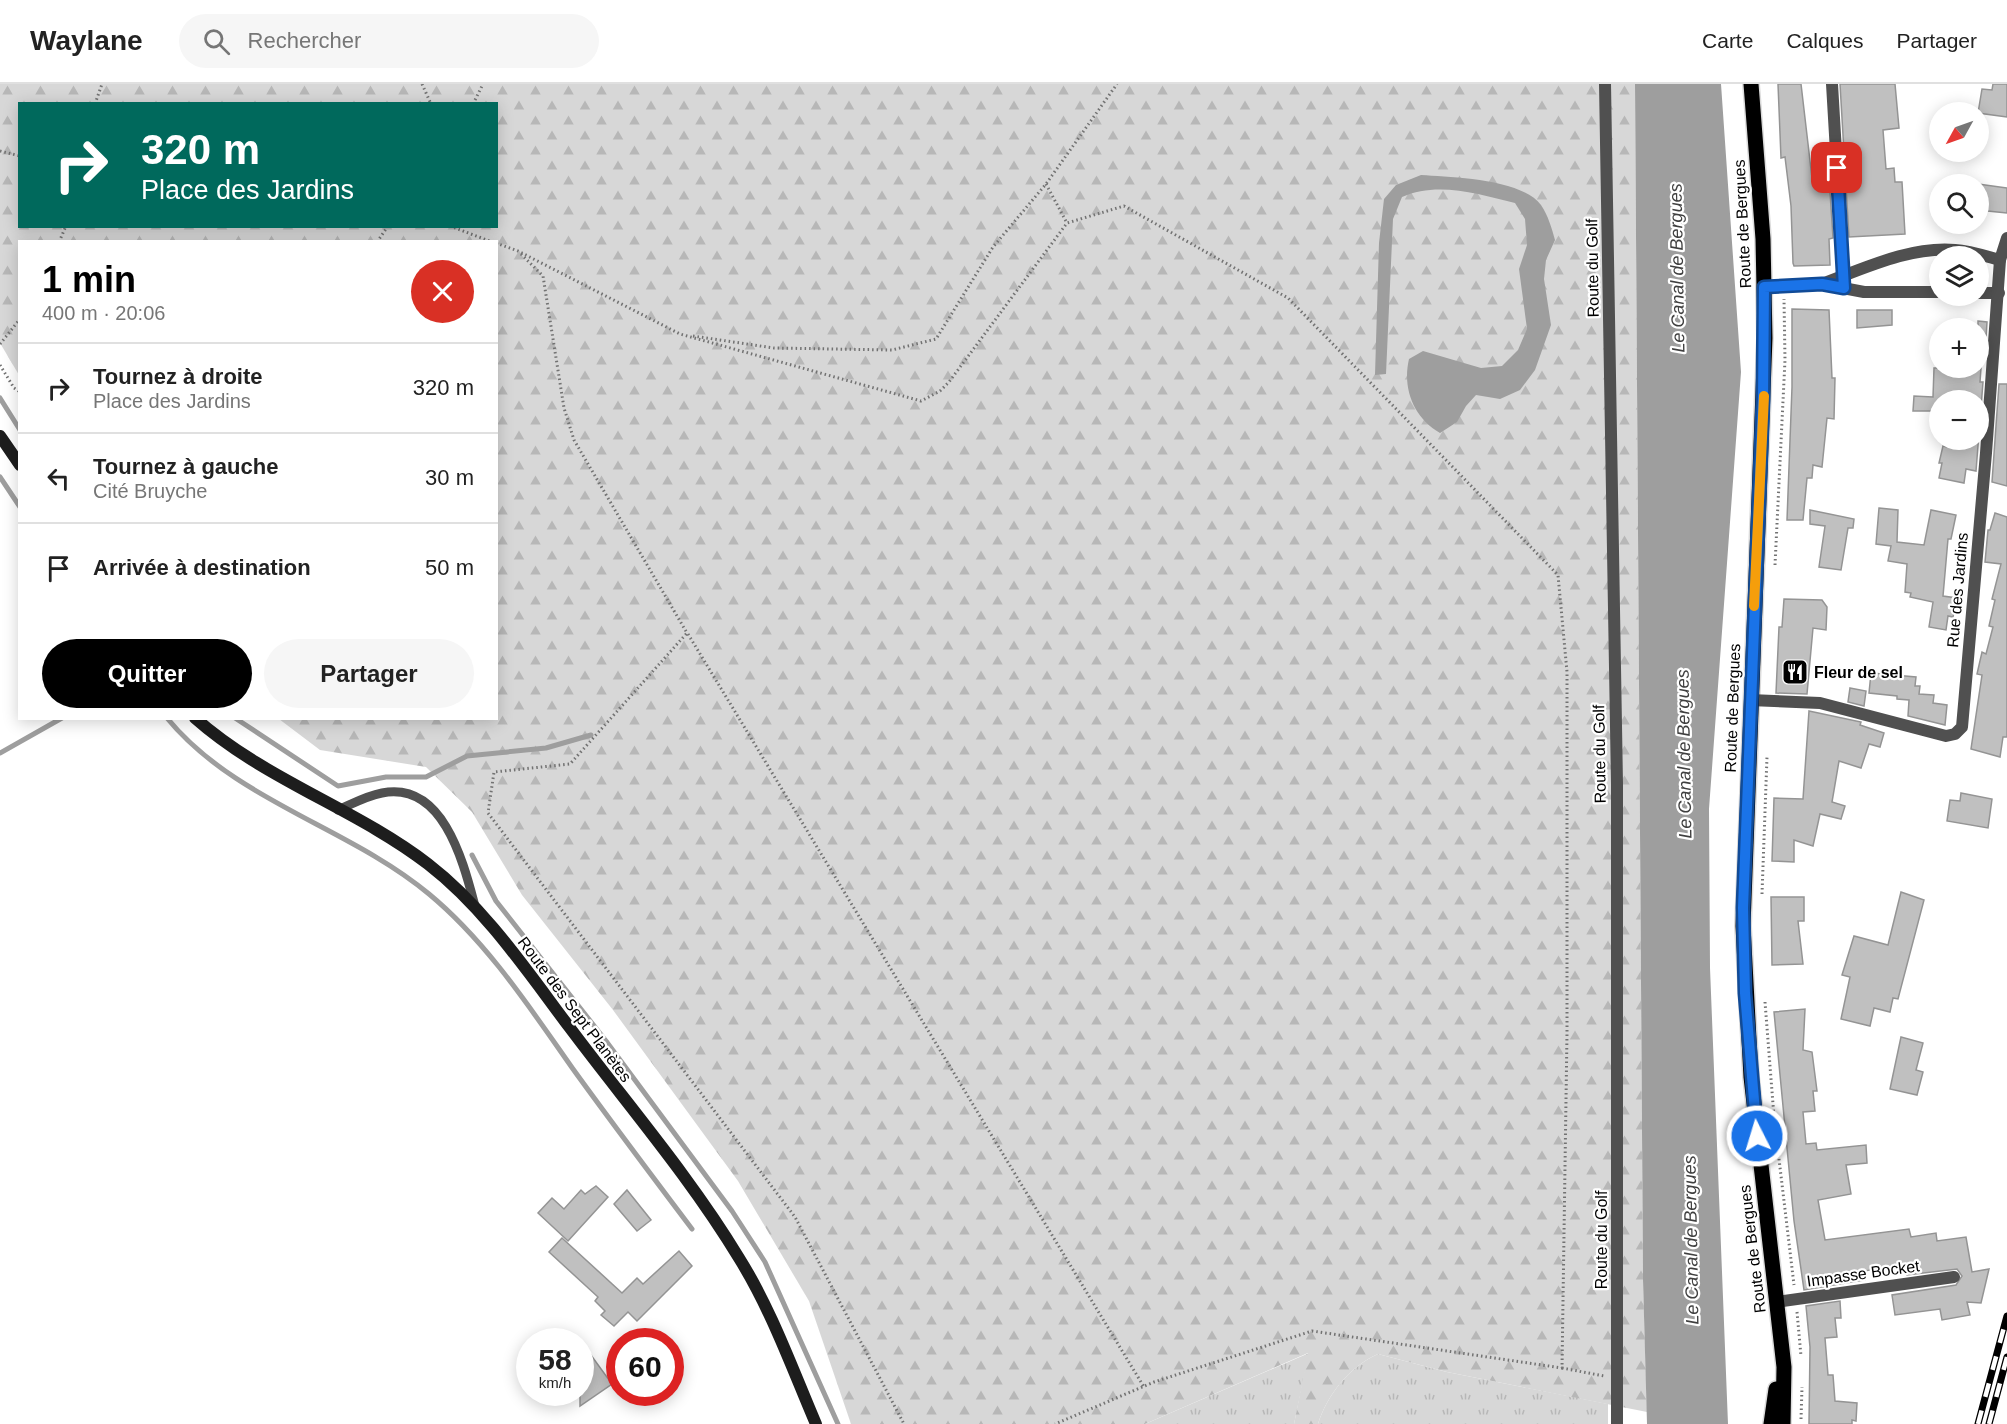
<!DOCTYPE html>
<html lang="fr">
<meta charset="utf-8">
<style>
body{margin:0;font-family:Arial,sans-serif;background:#f6f6f6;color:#222;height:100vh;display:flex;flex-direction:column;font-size:22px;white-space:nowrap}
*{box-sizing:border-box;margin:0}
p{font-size:20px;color:#767676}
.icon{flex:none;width:33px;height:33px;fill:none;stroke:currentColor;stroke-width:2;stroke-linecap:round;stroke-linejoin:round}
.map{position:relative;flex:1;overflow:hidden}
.panel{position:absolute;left:18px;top:156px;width:480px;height:480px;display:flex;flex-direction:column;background:#fff;border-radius:0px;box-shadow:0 3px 15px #0003}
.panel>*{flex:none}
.top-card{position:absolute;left:18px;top:18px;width:480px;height:126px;border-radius:0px;box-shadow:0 3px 15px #0003;background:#00695c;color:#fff;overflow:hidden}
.needle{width:39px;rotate:230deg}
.tools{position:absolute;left:1929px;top:18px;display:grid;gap:12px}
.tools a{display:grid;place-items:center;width:60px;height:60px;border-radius:50%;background:#fff;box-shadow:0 3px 15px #0003;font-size:30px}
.speed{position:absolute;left:516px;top:1244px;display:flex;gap:12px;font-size:30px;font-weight:700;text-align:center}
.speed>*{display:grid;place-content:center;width:78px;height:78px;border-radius:50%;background:#fff;box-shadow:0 3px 15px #0003;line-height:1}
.speed small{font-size:15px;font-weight:400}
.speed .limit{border:9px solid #d22;background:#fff;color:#111}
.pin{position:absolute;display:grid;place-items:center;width:51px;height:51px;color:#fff;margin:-26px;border-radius:12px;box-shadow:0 3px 9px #0006}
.me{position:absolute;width:66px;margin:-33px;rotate:355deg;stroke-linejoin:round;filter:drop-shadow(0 0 4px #0008)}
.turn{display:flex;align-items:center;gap:21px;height:126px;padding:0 24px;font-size:27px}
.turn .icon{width:78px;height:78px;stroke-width:2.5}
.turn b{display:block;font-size:42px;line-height:51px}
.round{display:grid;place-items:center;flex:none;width:63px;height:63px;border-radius:32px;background:#f6f6f6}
.headline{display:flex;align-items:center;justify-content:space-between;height:102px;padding:0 24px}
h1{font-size:36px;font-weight:600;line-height:45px;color:#000}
.cta{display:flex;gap:12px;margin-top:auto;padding:12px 24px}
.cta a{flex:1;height:69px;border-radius:36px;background:#000;color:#fff;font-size:24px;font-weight:600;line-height:69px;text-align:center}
.cta a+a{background:#f6f6f6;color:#222}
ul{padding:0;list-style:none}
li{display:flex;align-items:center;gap:18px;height:90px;padding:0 24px;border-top:2px solid #e0e0e0}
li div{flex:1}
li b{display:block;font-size:22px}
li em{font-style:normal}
header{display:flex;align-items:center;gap:36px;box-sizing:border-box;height:84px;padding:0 30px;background:#fff;border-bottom:2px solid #e0e0e0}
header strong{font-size:28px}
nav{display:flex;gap:33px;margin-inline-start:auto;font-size:21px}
.search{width:420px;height:54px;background:#f6f6f6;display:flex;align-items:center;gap:15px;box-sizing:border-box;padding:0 21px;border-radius:33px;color:#767676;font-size:22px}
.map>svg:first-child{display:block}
</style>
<header>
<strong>Waylane</strong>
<div class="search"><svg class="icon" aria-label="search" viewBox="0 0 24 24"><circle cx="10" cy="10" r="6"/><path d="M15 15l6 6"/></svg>Rechercher</div>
<nav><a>Carte</a><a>Calques</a><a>Partager</a></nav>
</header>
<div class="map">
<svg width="2007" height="1340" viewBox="0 0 2007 1340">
<defs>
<pattern id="grass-tufts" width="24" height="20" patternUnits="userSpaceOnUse" patternTransform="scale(1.5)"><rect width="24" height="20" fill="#d7d7d7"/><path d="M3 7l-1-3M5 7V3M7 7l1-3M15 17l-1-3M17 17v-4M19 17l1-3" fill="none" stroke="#b7b7b7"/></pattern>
<pattern id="forest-firs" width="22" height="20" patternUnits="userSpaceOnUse" patternTransform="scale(1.5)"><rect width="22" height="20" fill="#d7d7d7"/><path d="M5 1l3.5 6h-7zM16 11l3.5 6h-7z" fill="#b7b7b7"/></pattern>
</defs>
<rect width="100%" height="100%" fill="#fff"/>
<g fill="url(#grass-tufts)">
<polygon points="1309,1269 1294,1340 1145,1340"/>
<path d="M1378,1270L1447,1288L1608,1320V1340H1318C1327,1311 1350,1282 1378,1270Z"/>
</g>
<path fill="url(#forest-firs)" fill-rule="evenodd" d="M0,0H1635L1643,1196L1647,1328L1447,1288L1378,1270C1350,1282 1327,1311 1318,1340H1294L1308,1269L1145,1340H851L809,1217L738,1097L613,926L522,811L472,728L426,683L320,666L279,635L496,634V158H20L19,291L0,259ZM20,20H496V142H20Z"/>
<g fill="#9e9e9e">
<polygon points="1635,0 1721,0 1741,288 1709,725 1710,884 1728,1340 1647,1340 1643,1196"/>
<path d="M1421,91C1452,93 1522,95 1541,121C1548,131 1552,145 1555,156L1546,176L1544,195L1551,241L1535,286L1520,306L1500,315L1476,311L1466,322L1457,338L1440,349C1414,334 1402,305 1409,275L1423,267L1481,284L1502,282L1518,266L1527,245L1519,185L1527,161L1525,135L1515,119C1479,110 1437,97 1402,113L1393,135L1386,290L1375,291L1379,159L1384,115L1396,101Z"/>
</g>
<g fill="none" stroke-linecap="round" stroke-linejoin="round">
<g stroke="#9e9e9e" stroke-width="5">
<polyline points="0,314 20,346"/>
<polyline points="0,393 20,423"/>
<path d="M167,634C235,717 349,743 429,810C487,858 530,924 573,985C612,1039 652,1092 692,1145"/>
<polyline points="235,634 338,702 386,693 426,693 467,672 546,664 591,651"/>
<polyline points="0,669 62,634"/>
<polyline points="472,771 496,817 606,957 732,1127 765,1178 838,1340"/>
</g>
</g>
<g fill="#c0c0c0" stroke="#949494" stroke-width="1.5">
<polygon points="1778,0 1801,0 1812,94 1829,93 1833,154 1829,155 1830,181 1794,182 1793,179 1791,122 1785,73 1781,74"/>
<polygon points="1840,0 1895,0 1899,44 1883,46 1886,85 1894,84 1895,98 1902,98 1905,150 1849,153"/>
<polygon points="1993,0 2007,0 2007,33 1978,29 1982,5 1992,6"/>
<polygon points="1978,100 2007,104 2007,129 1978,126"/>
<polygon points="1792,225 1829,226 1832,294 1835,294 1834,335 1827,334 1822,383 1813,381 1812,394 1807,394 1803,436 1787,436 1792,303"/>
<polygon points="1857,226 1892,226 1892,241 1857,244"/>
<polygon points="1978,237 1987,238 1985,270 1978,270"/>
<polygon points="1934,284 1981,284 1980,298 1983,298 1976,387 1966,385 1964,399 1939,394 1942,379 1939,379 1943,362 1947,363 1947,356 1978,356 1978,316 1940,316 1940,327 1913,327 1914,312 1933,313"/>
<polygon points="1999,300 2007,300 2007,402 1992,398"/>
<polygon points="1879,424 1898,426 1897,458 1924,461 1931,426 1956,431 1951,455 1948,455 1943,512 1957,514 1953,533 1948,532 1946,546 1929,543 1933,518 1910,513 1911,509 1905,508 1907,480 1888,477 1891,462 1876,460"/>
<polygon points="1810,426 1854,435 1853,444 1848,444 1841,486 1819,483 1825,442 1810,440"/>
<polygon points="1995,429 2007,433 2007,653 2003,653 2000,673 1971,665 1982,591 1977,590 1982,568 1986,570 1993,543 1989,542 1995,516 1992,515 2001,480 1985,478 1988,446 1990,446"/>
<polygon points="1784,515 1822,516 1827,523 1826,546 1813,544 1807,610 1776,609 1779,543 1782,543"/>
<polygon points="1871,589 1916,593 1915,602 1920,602 1919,610 1934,611 1933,619 1947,621 1945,641 1908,632 1909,616 1897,615 1897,612 1869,609"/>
<polygon points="1850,604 1866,607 1864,622 1848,618"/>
<polygon points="1809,627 1861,638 1860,641 1884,649 1880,663 1869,660 1861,684 1839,677 1832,718 1845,722 1841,735 1820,730 1813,762 1794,756 1794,778 1772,777 1774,714 1803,715"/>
<polygon points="1961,709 1992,715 1988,744 1947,737 1950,716 1960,717"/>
<polygon points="1901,808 1924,816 1898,915 1893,914 1890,928 1874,924 1870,942 1841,935 1850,893 1842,891 1854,852 1888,861"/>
<polygon points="1771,813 1804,813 1804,837 1798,837 1803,880 1772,881"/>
<polygon points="1805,925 1803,966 1812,968 1817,1007 1813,1007 1815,1027 1803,1028 1806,1060 1816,1059 1817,1066 1866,1061 1867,1079 1846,1081 1851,1110 1818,1116 1825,1156 1909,1145 1911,1153 1936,1149 1937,1157 1966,1153 1972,1188 1989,1185 1981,1219 1967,1218 1970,1231 1942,1236 1940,1225 1895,1231 1892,1211 1956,1201 1962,1192 1957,1185 1907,1191 1906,1180 1864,1187 1865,1196 1804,1206 1794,1137 1774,928"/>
<polygon points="1901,953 1923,959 1916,986 1923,988 1917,1011 1890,1005"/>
<polygon points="596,1102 608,1113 568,1157 538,1129 552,1114 564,1125 581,1106 585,1110"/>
<polygon points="627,1106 651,1136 637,1147 614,1120"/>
<polygon points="562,1154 622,1209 637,1194 643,1200 679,1167 692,1182 637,1237 628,1228 614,1242 601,1231 605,1227 595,1217 598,1213 549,1168"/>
<polygon points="1840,1217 1841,1234 1835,1234 1837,1253 1825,1254 1828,1291 1833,1291 1835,1317 1857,1319 1856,1337 1852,1336 1852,1340 1809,1340 1810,1263 1806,1222"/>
<polygon points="580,1256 612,1300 580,1322"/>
</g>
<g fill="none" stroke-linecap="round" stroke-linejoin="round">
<g stroke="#dbdbdb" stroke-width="18">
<g id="primary">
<polyline points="1751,0 1763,155 1765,254 1743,842 1751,993 1784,1283 1783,1340"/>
<polyline points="1771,1340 1776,1305"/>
</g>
</g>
<g stroke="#727272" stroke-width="3" stroke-dasharray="1.5 3" stroke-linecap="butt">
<polyline points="422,0 431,20"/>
<polyline points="95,20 102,0"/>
<polyline points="473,20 483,0"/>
<polyline points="0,67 20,72"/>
<polyline points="1046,100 1067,139"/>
<polyline points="450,142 492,158"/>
<polyline points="59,158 66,142"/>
<polyline points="377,158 388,142"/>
<polyline points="496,159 518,167 680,250 921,317 940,307 949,298 1067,139 1124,122 1288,214 1558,491 1567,588 1567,949 1562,1284 1312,1247 1154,1298 1055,1340"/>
<polyline points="521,170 543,192 564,324 574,356 687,549 570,680 494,688 488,729 795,1133 904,1340"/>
<polyline points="693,252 774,264 892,266 936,255 993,163 1046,100 1117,0"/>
<polyline points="0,260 20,235"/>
<polyline points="0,281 14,304 20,308"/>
<polyline points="1775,481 1785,276 1784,215"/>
<polyline points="688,550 1144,1303"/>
<polyline points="1762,810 1767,673"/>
<polyline points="1765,918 1774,1033 1794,1201"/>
<polyline points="1797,1228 1801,1272"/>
<polyline points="1562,1284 1604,1292"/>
<polyline points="1801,1335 1802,1303"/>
</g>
<path stroke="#505050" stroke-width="9" d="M338,726C352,720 366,712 382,709C443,697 463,777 475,822"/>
<g stroke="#505050" stroke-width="12">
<polyline points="1605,0 1617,700 1617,1340"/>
<polyline points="1832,0 1844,204"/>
<path d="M1822,200C1863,185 1910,162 1955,166C1970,167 1985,172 2000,176"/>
<polyline points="1764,203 1822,200 1864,208 1940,208"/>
<polyline points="1978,209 1999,209"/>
<polyline points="1750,616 1820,619 1946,652 1955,650 1962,643 1986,369 2000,176 2007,154"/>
<polyline points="1776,1218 1954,1193"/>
</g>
<g stroke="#1d1d1d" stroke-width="12">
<polyline points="0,352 20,381"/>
<path d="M195,634C265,696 355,724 428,780C485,824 527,887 570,944C627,1020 690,1093 739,1174C771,1225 792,1284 816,1340"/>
</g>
<use href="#primary" stroke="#000" stroke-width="15"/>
<g stroke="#000" stroke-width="7">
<g id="rail">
<polyline points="1978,1340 2007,1232"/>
<polyline points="1989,1340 2007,1273"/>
</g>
</g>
<use href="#rail" stroke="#fff" stroke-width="4.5" stroke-dasharray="14" stroke-linecap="butt"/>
</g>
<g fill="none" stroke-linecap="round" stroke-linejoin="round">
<g stroke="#114b97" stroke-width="15">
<polyline id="route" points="1757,1052 1745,909 1743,824 1763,316 1764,203 1822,200 1844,204 1837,84"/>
</g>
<use href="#route" stroke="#1a73e8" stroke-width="10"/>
<polyline stroke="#f59e0b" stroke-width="10" points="1754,522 1764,312"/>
</g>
<defs>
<g id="restaurant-square" transform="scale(1.35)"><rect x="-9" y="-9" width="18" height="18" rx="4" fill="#000" stroke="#fff"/><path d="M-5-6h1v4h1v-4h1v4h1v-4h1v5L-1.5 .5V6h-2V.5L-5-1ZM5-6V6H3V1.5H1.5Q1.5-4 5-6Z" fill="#fff"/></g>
</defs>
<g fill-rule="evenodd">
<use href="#restaurant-square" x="1795" y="588"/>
</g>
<g text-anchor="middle" stroke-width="4.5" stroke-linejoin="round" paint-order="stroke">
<g font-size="16" fill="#000" stroke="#fff">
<text transform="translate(1742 140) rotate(-93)" y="6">Route de Bergues</text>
<text transform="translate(1592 184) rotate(-91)" y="6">Route du Golf</text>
<text transform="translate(1957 506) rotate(-85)" y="6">Rue des Jardins</text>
<text transform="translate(1732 624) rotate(-88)" y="6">Route de Bergues</text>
<text transform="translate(1599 670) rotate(-91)" y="6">Route du Golf</text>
<text transform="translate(575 925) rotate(53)" y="6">Route des Sept Planètes</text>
<text transform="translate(1601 1156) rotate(-90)" y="6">Route du Golf</text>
<text transform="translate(1752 1165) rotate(-97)" y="6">Route de Bergues</text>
<text transform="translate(1863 1189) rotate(-8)" y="6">Impasse Bocket</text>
</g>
<g font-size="16" font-weight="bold" fill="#000" stroke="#fff" text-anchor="start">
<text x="1814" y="594">Fleur de sel</text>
</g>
<g font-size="18" font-style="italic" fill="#3f3f3f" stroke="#fff">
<text transform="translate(1677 184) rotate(-91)" y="6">Le Canal de Bergues</text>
<text transform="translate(1684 670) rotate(-91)" y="6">Le Canal de Bergues</text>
<text transform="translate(1691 1156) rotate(-91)" y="6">Le Canal de Bergues</text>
</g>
</g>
</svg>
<div class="tools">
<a><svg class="needle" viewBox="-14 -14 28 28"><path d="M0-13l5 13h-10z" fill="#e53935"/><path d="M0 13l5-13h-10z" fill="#767676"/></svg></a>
<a><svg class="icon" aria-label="search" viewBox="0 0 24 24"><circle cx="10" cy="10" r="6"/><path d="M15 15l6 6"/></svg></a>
<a><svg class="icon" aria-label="layers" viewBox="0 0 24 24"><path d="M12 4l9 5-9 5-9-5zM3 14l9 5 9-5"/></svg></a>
<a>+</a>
<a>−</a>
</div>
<div class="speed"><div>58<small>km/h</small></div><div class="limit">60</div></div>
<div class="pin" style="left:1837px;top:84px;background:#d93025"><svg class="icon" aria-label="arrive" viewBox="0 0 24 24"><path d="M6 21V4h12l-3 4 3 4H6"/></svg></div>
<svg class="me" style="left:1757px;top:1052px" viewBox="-20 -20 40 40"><circle r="17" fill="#1a73e8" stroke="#fff" stroke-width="3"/><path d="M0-11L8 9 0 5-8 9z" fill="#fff"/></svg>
<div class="top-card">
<div class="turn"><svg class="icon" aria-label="right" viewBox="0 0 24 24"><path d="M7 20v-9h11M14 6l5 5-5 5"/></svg><div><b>320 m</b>Place des Jardins</div></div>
</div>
<section class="panel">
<div class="headline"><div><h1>1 min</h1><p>400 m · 20:06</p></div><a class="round" style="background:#d93025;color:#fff"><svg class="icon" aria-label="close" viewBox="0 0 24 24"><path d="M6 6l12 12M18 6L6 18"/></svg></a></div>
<ul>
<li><svg class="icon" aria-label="right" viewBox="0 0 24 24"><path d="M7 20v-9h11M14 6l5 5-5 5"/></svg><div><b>Tournez à droite</b><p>Place des Jardins</p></div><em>320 m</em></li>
<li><svg class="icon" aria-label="left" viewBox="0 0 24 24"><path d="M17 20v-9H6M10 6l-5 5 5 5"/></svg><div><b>Tournez à gauche</b><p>Cité Bruyche</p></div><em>30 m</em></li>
<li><svg class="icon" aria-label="arrive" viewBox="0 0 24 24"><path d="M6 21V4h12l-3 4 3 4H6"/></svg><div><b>Arrivée à destination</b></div><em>50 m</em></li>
</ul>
<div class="cta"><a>Quitter</a><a>Partager</a></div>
</section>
</div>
